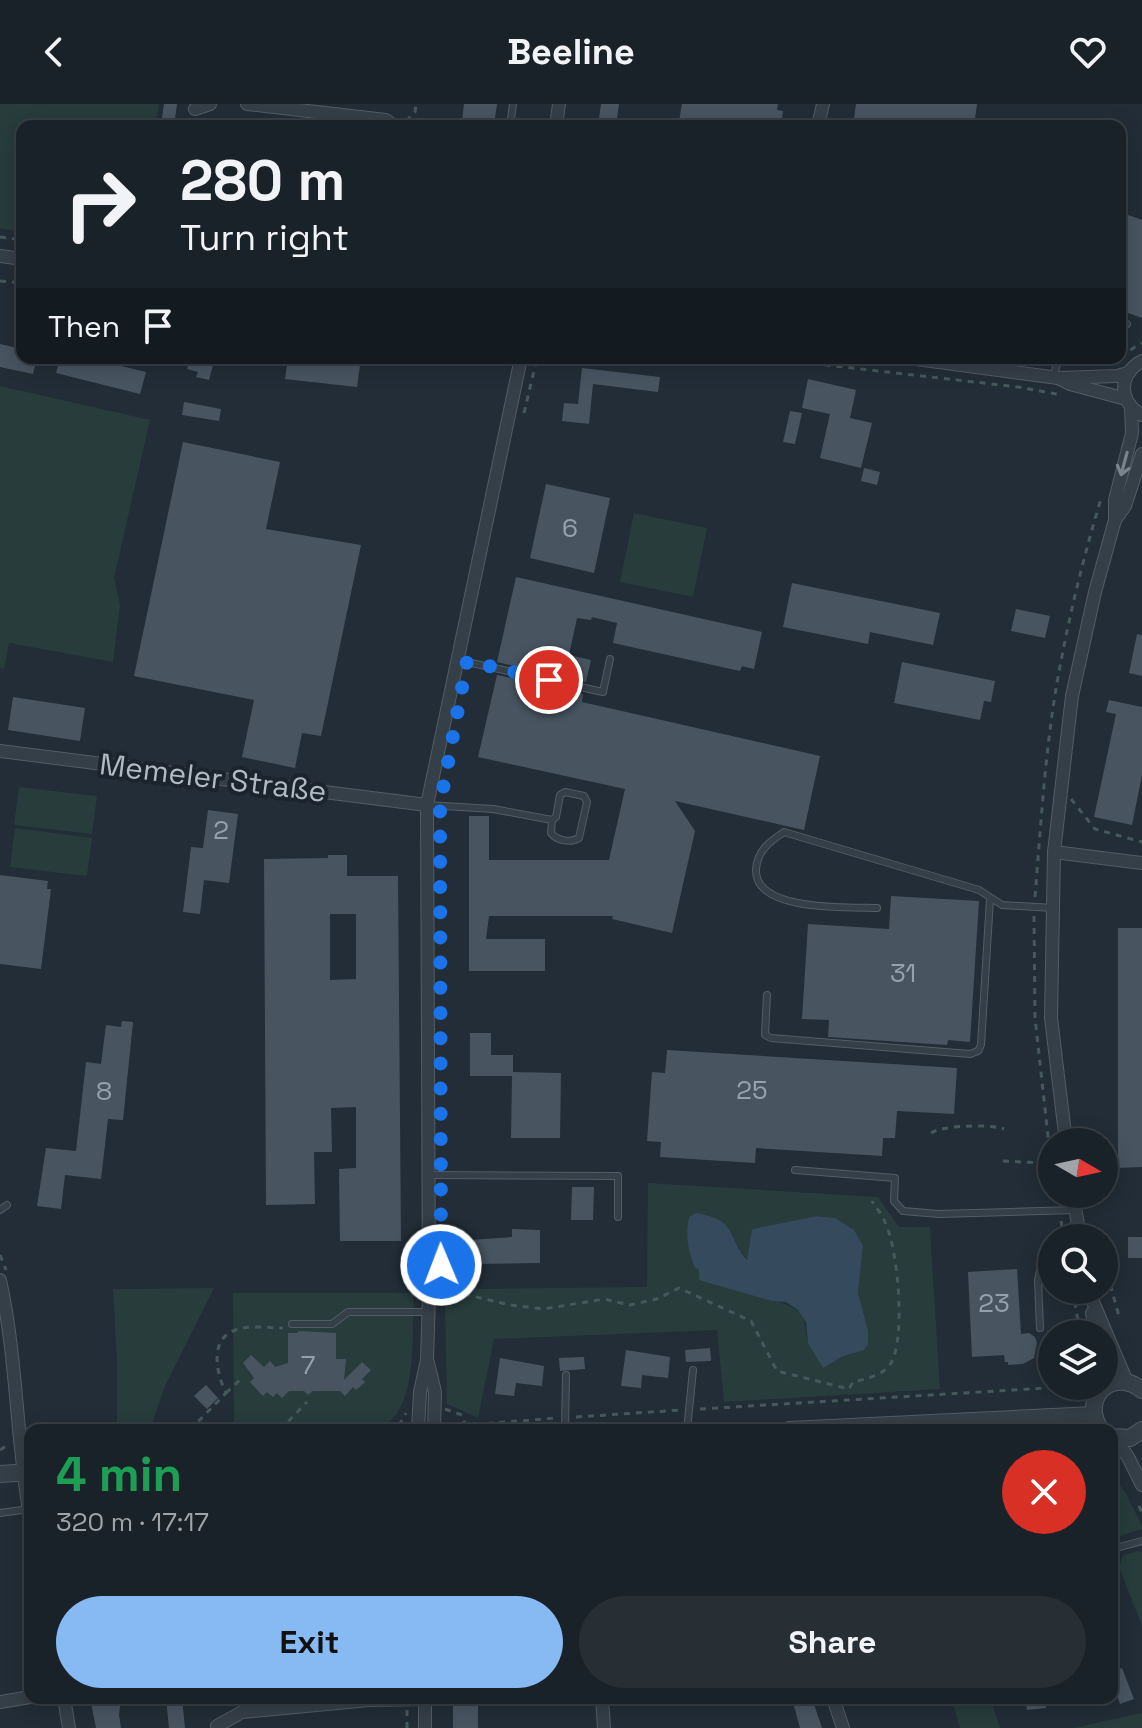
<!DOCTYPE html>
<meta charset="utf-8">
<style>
body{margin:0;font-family:"Space Grotesk",sans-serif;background:#272f35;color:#f1f3f6;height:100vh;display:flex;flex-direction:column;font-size:30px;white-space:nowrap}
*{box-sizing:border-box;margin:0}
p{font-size:26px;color:#9fa4a8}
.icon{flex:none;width:44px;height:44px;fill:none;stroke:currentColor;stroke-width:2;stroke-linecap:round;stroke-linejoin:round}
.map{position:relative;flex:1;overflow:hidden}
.panel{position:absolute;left:24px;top:1320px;width:1094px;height:280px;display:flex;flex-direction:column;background:#1a2229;border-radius:16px;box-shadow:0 4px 20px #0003,0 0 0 2px #383f46}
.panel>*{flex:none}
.hud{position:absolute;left:16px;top:16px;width:1110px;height:244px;border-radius:16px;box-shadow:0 4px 20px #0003,0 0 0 2px #383f46;background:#1a2229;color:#f1f3f6;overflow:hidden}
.needle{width:52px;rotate:99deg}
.buttons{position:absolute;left:1038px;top:1024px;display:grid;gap:16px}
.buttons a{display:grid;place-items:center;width:80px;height:80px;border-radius:50%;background:#1a2229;box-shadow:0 4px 20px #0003,0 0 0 2px #383f46;font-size:40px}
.pin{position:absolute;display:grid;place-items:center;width:68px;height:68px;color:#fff;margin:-34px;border:4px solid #fff;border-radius:50%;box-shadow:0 2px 8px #0007}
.me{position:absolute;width:88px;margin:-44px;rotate:359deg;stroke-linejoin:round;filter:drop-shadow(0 0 6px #0008)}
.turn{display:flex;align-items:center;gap:28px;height:168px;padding:0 32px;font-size:36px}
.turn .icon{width:104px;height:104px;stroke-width:2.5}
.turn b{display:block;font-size:56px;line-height:68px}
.then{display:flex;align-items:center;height:76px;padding:0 32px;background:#0003;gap:16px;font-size:30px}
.round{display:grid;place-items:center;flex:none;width:84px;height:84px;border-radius:42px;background:#272f35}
.headline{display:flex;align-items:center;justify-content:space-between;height:136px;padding:0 32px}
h1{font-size:48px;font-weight:600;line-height:60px;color:#1e9e55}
.primary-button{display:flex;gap:16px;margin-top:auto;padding:16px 32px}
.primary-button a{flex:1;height:92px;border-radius:48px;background:#87baf2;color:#111;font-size:32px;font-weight:600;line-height:92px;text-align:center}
.primary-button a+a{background:#272f35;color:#f1f3f6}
header{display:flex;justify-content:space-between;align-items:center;height:104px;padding:0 32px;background:#1a2229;font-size:36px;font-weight:600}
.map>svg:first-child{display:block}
</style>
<header><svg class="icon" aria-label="back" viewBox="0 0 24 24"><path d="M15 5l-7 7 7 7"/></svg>Beeline<svg class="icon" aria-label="heart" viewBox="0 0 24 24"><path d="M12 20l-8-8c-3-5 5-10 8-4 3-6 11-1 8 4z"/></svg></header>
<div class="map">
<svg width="1142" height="1624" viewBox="0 0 1142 1624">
<rect width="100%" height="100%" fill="#222d37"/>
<g fill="#273c3b" fill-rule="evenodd">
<polygon points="0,0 159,0 156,22 22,22 22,129 0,124"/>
<polygon points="0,282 150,316 114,474 120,501 113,558 9,539 4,565 0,564"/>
<polygon points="634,409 707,424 693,493 620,478"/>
<polygon points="19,683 97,692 92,730 14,721"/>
<polygon points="15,724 92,734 87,772 10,763"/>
<path d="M648,1079L878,1093L899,1123H930L940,1285L724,1298L717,1226L494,1235L478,1314L447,1300L445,1199L455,1185L647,1183ZM817,1112L835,1114L863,1142L858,1189L863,1213L854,1249L841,1253L808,1239L803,1210C790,1197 721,1180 699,1176V1165L737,1141L747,1156L757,1124Z"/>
<polygon points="214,1184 165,1282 150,1326 117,1326 117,1258 113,1185"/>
<path d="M233,1189H414C411,1227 419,1294 388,1319L234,1322Z"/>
<polygon points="1112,1372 1125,1388 1142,1422 1142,1425 1112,1435"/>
<polygon points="1138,1447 1142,1448 1142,1522 1119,1463 1123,1451"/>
<polygon points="951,1594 990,1594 1000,1624 960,1624"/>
<polygon points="1142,1609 1142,1624 1073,1624"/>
</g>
<path fill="#364a5e" d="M696,1109C739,1117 725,1130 747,1156L752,1126L757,1124L817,1112L835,1114L854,1126L863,1142L858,1189L868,1227V1240L864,1246L841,1253L823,1264L808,1239L806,1218L798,1206L786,1198L772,1197L699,1176V1165L695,1164C688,1146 685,1132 689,1113Z"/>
<g fill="#485561" fill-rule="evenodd">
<polygon points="164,0 177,0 174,22 161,22"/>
<polygon points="464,0 497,0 494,21 462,17"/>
<polygon points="601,0 619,0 616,22 598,22"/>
<polygon points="682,0 778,0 777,6 783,7 781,22 714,22 679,17"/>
<polygon points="856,0 977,0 974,22 853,22"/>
<polygon points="1128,111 1142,116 1142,214 1120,206 1120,123 1124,123"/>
<polygon points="0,240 22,245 22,254 37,254 33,270 0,263"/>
<polygon points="60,254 88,254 146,268 140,290 56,269"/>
<polygon points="190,254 215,254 209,276 196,273 198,268 187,265"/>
<polygon points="288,254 361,254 357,283 285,275"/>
<polygon points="582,264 660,273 658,288 593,280 589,320 562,317 564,299 578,300"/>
<polygon points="808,275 856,286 850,314 872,319 861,364 820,354 830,310 802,304"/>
<polygon points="184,298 221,305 219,317 182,311"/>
<polygon points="790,307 802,309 795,340 783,338"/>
<polygon points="183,338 280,358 266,425 361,441 321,632 302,629 295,664 242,653 254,596 134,572"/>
<polygon points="864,364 880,368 877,381 861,377"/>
<polygon points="546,380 610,394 594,469 530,454"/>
<polygon points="516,473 762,528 754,565 742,562 740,567 613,539 617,519 592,513 591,516 577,514 569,551 591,556 586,578 497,558"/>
<polygon points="792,479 940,509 933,541 870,528 868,540 783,523"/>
<polygon points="1016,505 1050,512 1045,534 1011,527"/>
<polygon points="1137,530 1142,531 1142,572 1129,569"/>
<polygon points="902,558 995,577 991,598 984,597 980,616 894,599"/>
<polygon points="497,571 583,590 582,598 820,652 804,726 675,697 695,727 672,829 612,815 613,812 489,812 486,835 545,835 545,867 469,867 469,712 489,712 489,756 609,756 625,685 478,653"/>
<polygon points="13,593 85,604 80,637 8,626"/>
<polygon points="1109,596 1142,603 1142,671 1132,721 1094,713 1116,610 1106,608"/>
<polygon points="208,706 238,710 229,779 204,776 200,810 183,808 191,743 203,744"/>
<path d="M328,751H347V772H398L401,1137H340L339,1065L356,1064V1003L331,1004L332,1048H314L315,1100L266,1101L264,755L328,754ZM330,810H356V875L330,876Z"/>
<polygon points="0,771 48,777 47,785 51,785 41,865 0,860"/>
<polygon points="891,792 979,797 970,938 948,936 947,941 828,933 829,916 802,915 808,820 889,825"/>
<polygon points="1118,824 1142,824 1142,1063 1118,1064"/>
<polygon points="122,917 133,918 123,1016 108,1015 101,1075 65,1071 61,1105 37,1102 46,1044 76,1047 86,958 101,960 106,921 121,923"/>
<polygon points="470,929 491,929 491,951 513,951 513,968 561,969 560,1034 511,1034 512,972 470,972"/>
<polygon points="667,946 957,964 954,1010 897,1007 895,1034 883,1034 882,1052 756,1044 755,1059 660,1053 661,1038 647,1037 652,968 665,969"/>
<polygon points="572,1083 594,1083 593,1116 571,1116"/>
<polygon points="512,1125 540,1126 540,1159 471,1160 470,1136 512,1133"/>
<rect x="1128" y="1133" width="14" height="21"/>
<polygon points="1017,1165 1021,1230 1029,1229 1035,1233 1037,1239 1034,1254 1023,1260 1008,1261 1008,1258 1005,1258 1004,1251 972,1253 968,1168"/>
<polygon points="298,1227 336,1229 336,1255 346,1255 344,1276 362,1258 371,1266 362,1275 365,1278 356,1286 353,1283 345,1292 340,1287 313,1287 308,1291 304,1287 289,1287 282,1294 277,1289 273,1293 267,1288 263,1292 250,1278 254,1274 243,1259 251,1251 264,1263 270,1257 275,1263 288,1259 288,1229 298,1229"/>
<polygon points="710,1244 711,1257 686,1258 685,1246"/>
<polygon points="626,1246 670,1253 668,1274 642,1271 641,1284 621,1282"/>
<polygon points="584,1253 585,1265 560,1267 559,1254"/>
<polygon points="500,1254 544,1262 542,1282 516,1279 514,1292 495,1290"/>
<polygon points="206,1281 218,1294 207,1305 194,1292"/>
<polygon points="1122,1564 1134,1595 1120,1600 1112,1578 1112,1567"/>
<polygon points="90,1594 121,1594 119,1611 121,1624 96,1624"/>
<polygon points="166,1594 182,1594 185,1624 169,1624"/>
<rect x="453" y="1594" width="25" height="30"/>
<polygon points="796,1594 812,1594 822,1624 800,1624 794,1602 798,1601"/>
<polygon points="1025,1594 1045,1594 1046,1604 1027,1606"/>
</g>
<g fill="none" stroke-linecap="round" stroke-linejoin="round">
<g stroke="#535d66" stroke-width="8">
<g id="service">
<polyline points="510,22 513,0"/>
<polyline points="1120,218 1127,220"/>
<polyline points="1053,273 1059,254"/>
<polyline points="458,556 603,588 610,555"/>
<path d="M427,701L493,705L552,716L556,713L560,691L565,688L584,692L587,698L579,734C571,739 557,737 551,729L552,716"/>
<path d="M877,804C849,803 755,808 756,766C757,747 769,738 784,728L979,786L1002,801L1053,804"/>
<polyline points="767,891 765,931 771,934 970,950 978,947 981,941 990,795"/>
<polyline points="795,1066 895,1074 894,1097 903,1107 939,1110 1075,1106"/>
<polyline points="430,1071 618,1072 618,1113"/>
<polyline points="0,1106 7,1101"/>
<polyline points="292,1220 332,1220 348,1208 428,1208"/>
<polyline points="1040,1224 1038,1176 1041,1162 1052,1158"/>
<polyline points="565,1326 566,1271"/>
<polyline points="687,1326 693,1266"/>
<polyline points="0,1409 29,1405"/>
<polyline points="1112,1445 1142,1437"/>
</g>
</g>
<g stroke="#535d66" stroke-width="14">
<g id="minor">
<polyline points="247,0 386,16 394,22"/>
<polyline points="195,5 210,0"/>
<polyline points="556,22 559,0"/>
<polyline points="818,22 823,0"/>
<polyline points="0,152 22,155"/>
<polyline points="909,254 1058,274 1117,272 1128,269"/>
<path d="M1142,257C1118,270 1118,298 1142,311"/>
<polyline points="1058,274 1070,280 1126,295"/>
<polyline points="1115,416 1125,402 1142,350"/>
<polyline points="0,647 427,701"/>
<polyline points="1054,748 1142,759"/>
<polyline points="1066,1038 1051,914 1054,748 1072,592 1095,488 1115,416 1115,396 1132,329 1131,304"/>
<polyline points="1073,1090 1080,1134"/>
<path d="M0,1176C17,1253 16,1334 30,1412"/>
<polyline points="1088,1186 1127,1278"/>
<polyline points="1092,1209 1096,1230"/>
<polyline points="428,1259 435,1288 434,1326"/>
<polyline points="418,1326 420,1288 427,1256 429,1191 427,701 521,254"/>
<polyline points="1115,1334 1128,1353 1142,1381"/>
<polyline points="64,1594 69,1624"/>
<polyline points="425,1594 425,1624"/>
<polyline points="602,1594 604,1624"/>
<polyline points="833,1594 843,1624"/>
<polyline points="0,1598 30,1593"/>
<polyline points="217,1622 242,1608 369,1596 425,1595"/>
</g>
</g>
<g stroke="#535d66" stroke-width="18">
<g id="tertiary">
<polyline points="789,1326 1093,1311"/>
<path d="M1101,1326C1079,1295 1112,1262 1142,1286"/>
<polyline points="1112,1333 1130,1334 1142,1326"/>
<polyline points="0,1370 30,1368"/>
</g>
</g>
<g stroke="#45595a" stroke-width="3" stroke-dasharray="6 6" stroke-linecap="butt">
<polyline points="406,17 415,8 416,0"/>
<polyline points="210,22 214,11"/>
<polyline points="0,133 22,136"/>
<polyline points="0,177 22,179"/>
<polyline points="1120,252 1142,239"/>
<polyline points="765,254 1018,283 1062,291"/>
<polyline points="1067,257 1084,259"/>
<polyline points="524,309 537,254"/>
<polyline points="1071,695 1095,725 1142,738"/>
<path d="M1035,793C1041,720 1045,646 1058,573C1069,513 1083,454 1101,395"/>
<polyline points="1034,812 1035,914 1052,1068"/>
<path d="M931,1029C943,1021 991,1020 1004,1025"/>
<polyline points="1003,1057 1042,1059 1050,1057"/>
<polyline points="1061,1117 1064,1134"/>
<polyline points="0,1151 6,1166"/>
<polyline points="1104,1158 1120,1216"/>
<polyline points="1073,1186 1080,1230"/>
<path d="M440,1191H468L510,1201L544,1205L604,1195L630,1201L657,1195L679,1184L751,1217L777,1267L849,1285L853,1278C866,1275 884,1271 891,1259C906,1233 898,1145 885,1118C882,1110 876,1104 872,1097"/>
<polyline points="226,1289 243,1273"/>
<polyline points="445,1305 462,1311 467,1326"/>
<polyline points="700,1305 1079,1282"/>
<polyline points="576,1313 681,1306"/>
<path d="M190,1326L226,1289C216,1269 208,1232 239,1225C252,1221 269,1224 283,1224"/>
<polyline points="280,1326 307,1298"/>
<polyline points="388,1326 399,1321 406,1309"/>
<polyline points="452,1326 467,1321 557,1314"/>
<polyline points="0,1346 9,1340"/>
<polyline points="1139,1402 1142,1409"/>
<polyline points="407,1624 407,1606"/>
</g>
<use href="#service" stroke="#353f48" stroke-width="6"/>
<use href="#minor" stroke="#353f48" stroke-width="12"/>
<use href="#tertiary" stroke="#353f48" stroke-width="16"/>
</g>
<defs><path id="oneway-shaft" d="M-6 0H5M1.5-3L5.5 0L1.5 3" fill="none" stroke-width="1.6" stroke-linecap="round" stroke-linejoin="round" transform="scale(2)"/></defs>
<use stroke="#79838c" href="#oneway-shaft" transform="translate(1124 360) rotate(105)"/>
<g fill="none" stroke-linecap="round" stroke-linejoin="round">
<polyline stroke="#1a73e8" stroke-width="14" stroke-dasharray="0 25.2" points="441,1161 440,701 467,557 549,576"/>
</g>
<g text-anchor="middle" stroke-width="8" stroke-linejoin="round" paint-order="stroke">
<g font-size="26" fill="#96a1ab">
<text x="570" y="433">6</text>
<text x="221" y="735">2</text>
<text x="903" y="878">31</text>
<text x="752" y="995">25</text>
<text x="104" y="996">8</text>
<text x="994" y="1208">23</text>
<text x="308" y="1270">7</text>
</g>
<g font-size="30" fill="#b0bac4" stroke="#1b242d">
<text transform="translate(213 674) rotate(7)" y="10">Memeler Straße</text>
</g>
</g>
</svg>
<div class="buttons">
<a><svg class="needle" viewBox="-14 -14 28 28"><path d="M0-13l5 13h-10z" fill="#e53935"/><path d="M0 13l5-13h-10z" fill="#9fa4a8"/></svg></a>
<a><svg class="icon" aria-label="search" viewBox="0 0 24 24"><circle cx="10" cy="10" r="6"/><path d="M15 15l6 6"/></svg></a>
<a><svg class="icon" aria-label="layers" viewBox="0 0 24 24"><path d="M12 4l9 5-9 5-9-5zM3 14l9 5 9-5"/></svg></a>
</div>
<div class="pin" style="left:549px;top:576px;background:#d93025"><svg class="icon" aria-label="arrive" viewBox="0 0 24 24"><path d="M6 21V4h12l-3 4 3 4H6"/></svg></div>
<svg class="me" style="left:441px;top:1161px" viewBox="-20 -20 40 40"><circle r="17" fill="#1a73e8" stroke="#fff" stroke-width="3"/><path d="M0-11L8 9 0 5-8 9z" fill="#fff"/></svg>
<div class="hud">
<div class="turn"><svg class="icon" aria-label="right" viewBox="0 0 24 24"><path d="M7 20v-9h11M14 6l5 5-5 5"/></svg><div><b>280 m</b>Turn right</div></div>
<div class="then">Then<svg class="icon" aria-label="arrive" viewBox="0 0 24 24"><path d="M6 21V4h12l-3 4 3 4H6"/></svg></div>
</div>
<section class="panel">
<div class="headline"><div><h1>4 min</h1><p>320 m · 17:17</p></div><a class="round" style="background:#d93025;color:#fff"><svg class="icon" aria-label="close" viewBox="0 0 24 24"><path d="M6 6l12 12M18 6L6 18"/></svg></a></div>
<div class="primary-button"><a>Exit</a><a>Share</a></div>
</section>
</div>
